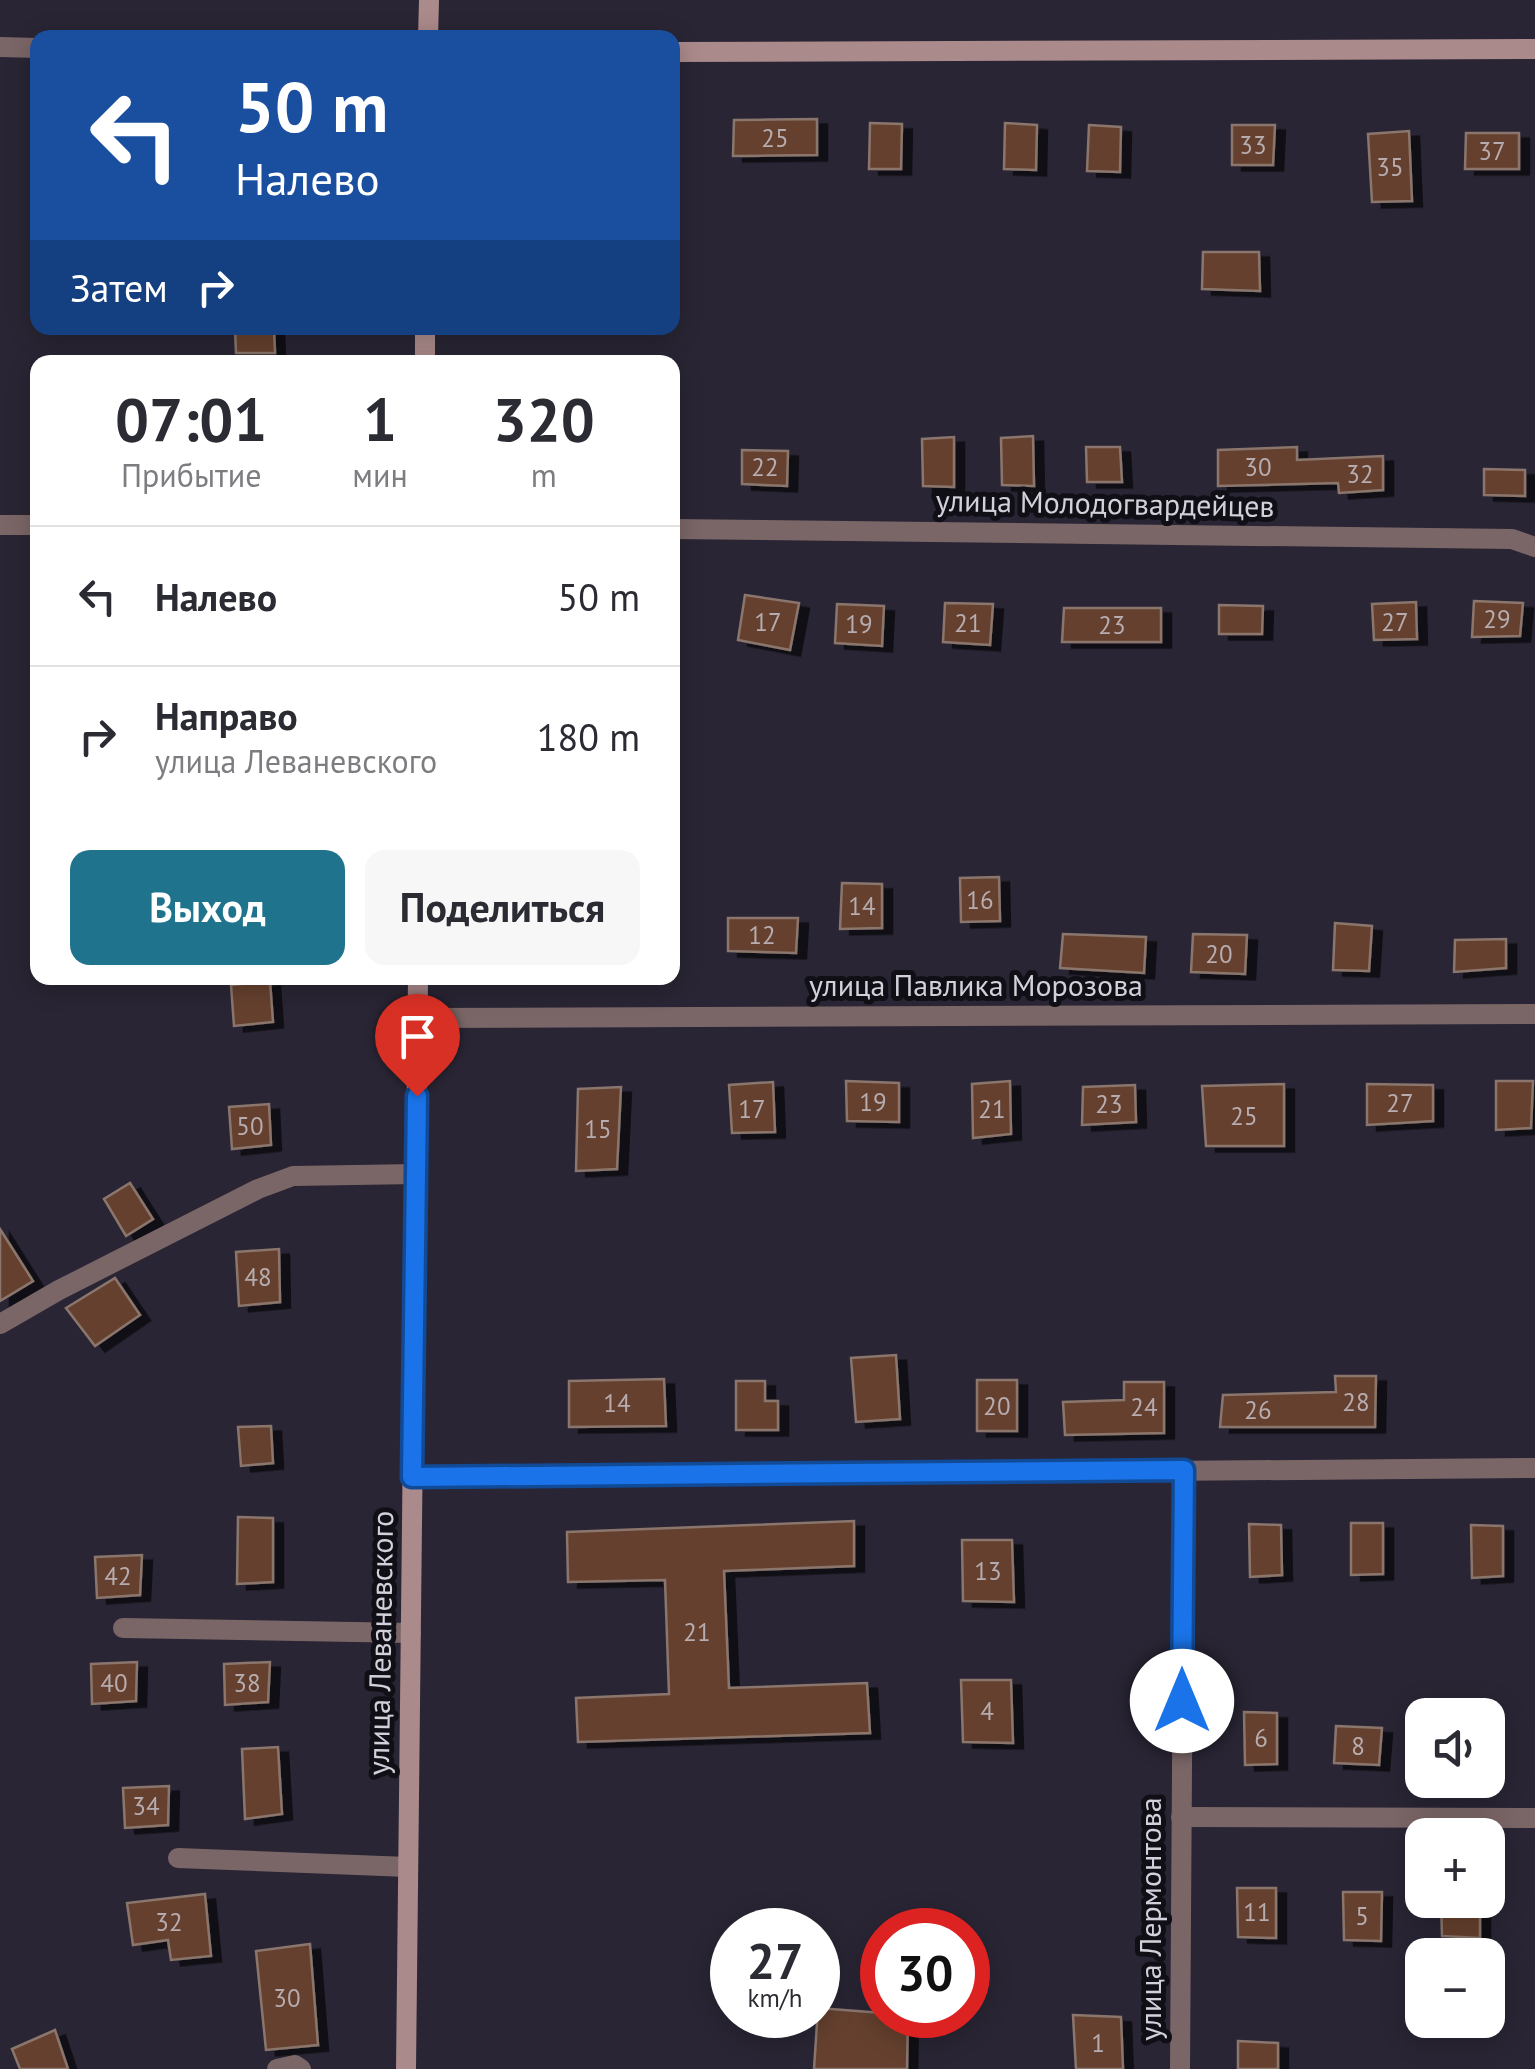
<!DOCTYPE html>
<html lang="ru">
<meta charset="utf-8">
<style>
body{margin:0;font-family:"PT Sans",sans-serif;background:#f7f7f7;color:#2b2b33;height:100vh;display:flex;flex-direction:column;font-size:38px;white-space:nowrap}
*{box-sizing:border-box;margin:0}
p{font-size:32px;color:#7c7c81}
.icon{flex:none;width:55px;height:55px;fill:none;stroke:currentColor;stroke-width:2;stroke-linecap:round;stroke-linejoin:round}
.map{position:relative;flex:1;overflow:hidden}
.side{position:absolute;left:30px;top:355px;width:650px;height:630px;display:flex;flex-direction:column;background:#fff;border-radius:20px;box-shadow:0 5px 25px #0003}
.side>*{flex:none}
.guide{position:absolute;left:30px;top:30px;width:650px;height:305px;border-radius:20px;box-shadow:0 5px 25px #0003;background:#1a4fa0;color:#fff;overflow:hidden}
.tools{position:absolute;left:1405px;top:1698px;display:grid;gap:20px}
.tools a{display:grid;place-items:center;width:100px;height:100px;border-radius:20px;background:#fff;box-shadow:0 5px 25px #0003;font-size:50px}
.speed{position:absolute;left:710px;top:1908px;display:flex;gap:20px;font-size:50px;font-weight:700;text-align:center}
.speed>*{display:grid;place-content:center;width:130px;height:130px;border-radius:50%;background:#fff;box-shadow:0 5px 25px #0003;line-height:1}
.speed small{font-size:25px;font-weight:400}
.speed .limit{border:15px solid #d22;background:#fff;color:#111}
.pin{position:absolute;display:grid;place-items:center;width:85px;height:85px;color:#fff;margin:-102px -42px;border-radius:50% 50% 50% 0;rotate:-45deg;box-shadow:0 0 10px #0007}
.pin .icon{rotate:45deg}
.me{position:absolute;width:110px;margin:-55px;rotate:0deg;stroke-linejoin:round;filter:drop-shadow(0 0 8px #0008)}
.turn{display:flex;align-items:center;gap:35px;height:210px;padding:0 40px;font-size:45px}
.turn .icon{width:130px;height:130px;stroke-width:2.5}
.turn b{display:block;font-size:70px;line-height:85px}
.then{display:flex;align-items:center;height:95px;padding:0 40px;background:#0003;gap:20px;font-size:38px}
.eta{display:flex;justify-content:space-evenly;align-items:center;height:170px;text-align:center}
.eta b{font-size:60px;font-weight:800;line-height:70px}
.cta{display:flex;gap:20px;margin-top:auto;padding:20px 40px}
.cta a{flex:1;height:115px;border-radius:20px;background:#1f738d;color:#fff;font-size:40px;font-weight:800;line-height:115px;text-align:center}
.cta a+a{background:#f7f7f7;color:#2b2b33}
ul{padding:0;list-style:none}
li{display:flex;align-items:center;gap:30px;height:140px;padding:0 40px;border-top:2px solid #e1e1e2}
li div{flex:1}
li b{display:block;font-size:38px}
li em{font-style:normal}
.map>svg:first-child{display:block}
</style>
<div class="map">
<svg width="1535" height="2069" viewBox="0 0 1535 2069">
<defs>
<filter id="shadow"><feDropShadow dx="10" dy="5.5" stdDeviation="0" flood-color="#0009"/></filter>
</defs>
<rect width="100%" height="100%" fill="#292534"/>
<g fill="#65402e" stroke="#8a766c" stroke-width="2.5" filter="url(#shadow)">
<polygon points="817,119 817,155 733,156 734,120"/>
<polygon points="870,123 902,124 901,169 869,169"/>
<polygon points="1005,123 1037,125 1036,170 1004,169"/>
<polygon points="1089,125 1121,127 1120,172 1087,171"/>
<polygon points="1232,125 1275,125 1273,165 1232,165"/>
<polygon points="1409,131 1412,201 1372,202 1368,134"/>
<polygon points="1466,133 1519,133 1519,169 1465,169"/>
<polygon points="1203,252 1259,252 1260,291 1202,289"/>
<polygon points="235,328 274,328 275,353 236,353"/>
<polygon points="1033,436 1034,486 1002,485 1001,438"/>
<polygon points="954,437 954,487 923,486 922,439"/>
<polygon points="1086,447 1120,447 1122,482 1087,482"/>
<polygon points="1297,447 1297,460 1383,456 1383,490 1339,493 1338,483 1218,486 1218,450"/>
<polygon points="742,450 788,451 787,486 742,484"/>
<polygon points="1484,469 1525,470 1525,496 1484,495"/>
<polygon points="745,595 799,603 790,650 738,640"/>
<polygon points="1474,601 1523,603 1520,636 1472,637"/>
<polygon points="1416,602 1417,639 1374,640 1372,604"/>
<polygon points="945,603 993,604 990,645 943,642"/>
<polygon points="837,604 884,606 882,646 835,643"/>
<polygon points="1219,605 1263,606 1262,634 1219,634"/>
<polygon points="1064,608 1161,608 1161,642 1062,642"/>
<polygon points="999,877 1000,921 961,922 960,878"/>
<polygon points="842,883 882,884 882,928 840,929"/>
<polygon points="728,918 798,918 796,953 728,951"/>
<polygon points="1335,923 1372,926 1369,971 1333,970"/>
<polygon points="1063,934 1146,937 1144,973 1060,968"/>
<polygon points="1193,934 1247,935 1245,974 1191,972"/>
<polygon points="1506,939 1506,968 1454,972 1455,940"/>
<polygon points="270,981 273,1022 234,1026 231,985"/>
<polygon points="846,1081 899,1083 899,1122 847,1121"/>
<polygon points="1010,1081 1011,1134 973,1138 972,1084"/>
<polygon points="1496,1081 1533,1081 1531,1128 1496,1130"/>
<polygon points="773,1082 775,1132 732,1133 729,1085"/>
<polygon points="1284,1084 1284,1146 1206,1146 1202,1086"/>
<polygon points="1367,1084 1433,1085 1433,1121 1367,1125"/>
<polygon points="1135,1085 1136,1122 1082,1125 1083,1087"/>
<polygon points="621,1087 617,1169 576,1171 578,1089"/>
<polygon points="269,1104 271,1145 232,1149 229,1107"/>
<polygon points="130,1183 153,1219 126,1236 104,1199"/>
<polygon points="0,1229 33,1281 0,1301"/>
<polygon points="279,1249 280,1302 239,1306 236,1252"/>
<polygon points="115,1278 140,1315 95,1346 66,1308"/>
<polygon points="896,1355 900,1419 856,1422 851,1358"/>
<polygon points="1335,1376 1376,1376 1375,1427 1220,1427 1223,1395 1336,1392"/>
<polygon points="664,1379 666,1426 569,1427 569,1381"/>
<rect x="977" y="1380" width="40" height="51"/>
<polygon points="736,1381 765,1381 765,1401 778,1401 778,1430 736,1430"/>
<polygon points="1124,1382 1164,1382 1164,1433 1065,1435 1063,1402 1124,1400"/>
<polygon points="271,1426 273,1463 241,1466 238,1427"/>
<polygon points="238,1517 273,1518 273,1582 237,1584"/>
<polygon points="854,1521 854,1566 724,1571 729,1688 867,1683 870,1733 578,1742 576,1698 669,1694 665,1580 568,1582 567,1532"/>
<polygon points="1351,1523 1383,1523 1383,1574 1351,1575"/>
<polygon points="1249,1524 1281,1525 1282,1575 1250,1577"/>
<polygon points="1471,1525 1503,1526 1503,1576 1472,1578"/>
<polygon points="962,1540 1012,1540 1014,1602 963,1601"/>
<polygon points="142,1555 140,1595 97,1598 95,1557"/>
<polygon points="137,1662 136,1701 92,1704 91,1664"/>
<polygon points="270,1662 268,1702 225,1705 224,1664"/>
<polygon points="961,1680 1011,1680 1013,1743 963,1742"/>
<polygon points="1244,1712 1277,1713 1277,1764 1245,1765"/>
<polygon points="1336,1726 1382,1728 1379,1765 1334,1763"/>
<polygon points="278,1747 282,1814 245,1819 242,1749"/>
<polygon points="169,1786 168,1825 125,1828 123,1788"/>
<polygon points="1237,1888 1276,1888 1276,1938 1238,1937"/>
<polygon points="1343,1892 1382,1892 1381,1941 1344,1940"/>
<polygon points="205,1894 211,1956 171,1960 168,1940 133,1945 127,1903"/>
<polygon points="1441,1900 1480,1900 1480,1938 1442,1936"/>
<polygon points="310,1944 318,2045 266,2050 256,1951"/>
<polygon points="818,2008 908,2015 907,2069 814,2069"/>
<polygon points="1073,2015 1121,2017 1123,2069 1076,2069"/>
<polygon points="55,2030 68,2069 20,2069 12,2049"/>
<polygon points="1238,2041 1278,2043 1278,2069 1238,2069"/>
</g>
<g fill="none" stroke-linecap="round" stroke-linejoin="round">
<g stroke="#7b6667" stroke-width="20">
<polyline points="0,47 38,48"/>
<polyline points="0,525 38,525"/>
<polyline points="672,529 1512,539 1535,547"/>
<polyline points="418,1018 1535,1014"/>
<polyline points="0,1324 59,1290 258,1189 293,1176 416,1174"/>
<polyline points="413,1477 1535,1468"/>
<polyline points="123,1628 411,1633"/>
<polyline points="1181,1817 1535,1818"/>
<polyline points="178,1858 408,1867"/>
<polyline points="277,2069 295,2065 301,2069"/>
<polyline points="1180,2069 1184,1469"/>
</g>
<g stroke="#ab8a8b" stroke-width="20">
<polyline points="428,38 429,0"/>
<polyline points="672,52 1535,49"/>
<polyline points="425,362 425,328"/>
<polyline points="406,2069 418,978"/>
</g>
</g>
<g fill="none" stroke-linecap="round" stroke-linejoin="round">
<g stroke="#114b97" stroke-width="25">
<polyline id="route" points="417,1096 412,1477 1184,1470 1182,1701"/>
</g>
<use href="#route" stroke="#1a73e8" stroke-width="18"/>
</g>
<g text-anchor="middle" stroke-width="10" stroke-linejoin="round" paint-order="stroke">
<g font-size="25" fill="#b7acaf">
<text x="775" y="147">25</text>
<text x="1253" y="154">33</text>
<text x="1492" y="160">37</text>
<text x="1390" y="176">35</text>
<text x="765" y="476">22</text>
<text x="1258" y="476">30</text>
<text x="1360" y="483">32</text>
<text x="1497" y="628">29</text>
<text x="768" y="631">17</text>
<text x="1395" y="631">27</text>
<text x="968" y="632">21</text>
<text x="859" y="633">19</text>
<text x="1112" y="634">23</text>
<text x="980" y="909">16</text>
<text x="862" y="915">14</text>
<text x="762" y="944">12</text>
<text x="1219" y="963">20</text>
<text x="873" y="1111">19</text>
<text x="1400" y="1112">27</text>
<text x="1109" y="1113">23</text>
<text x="752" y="1118">17</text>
<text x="992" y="1118">21</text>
<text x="1244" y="1125">25</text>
<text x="250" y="1135">50</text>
<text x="598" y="1138">15</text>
<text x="258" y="1286">48</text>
<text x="1356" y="1411">28</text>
<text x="617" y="1412">14</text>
<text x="997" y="1415">20</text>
<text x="1144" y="1416">24</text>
<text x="1258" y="1419">26</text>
<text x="988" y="1580">13</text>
<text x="118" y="1585">42</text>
<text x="697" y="1641">21</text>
<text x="114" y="1692">40</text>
<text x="247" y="1692">38</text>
<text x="987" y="1720">4</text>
<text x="1261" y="1747">6</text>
<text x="1358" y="1755">8</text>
<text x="146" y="1815">34</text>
<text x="1257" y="1921">11</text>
<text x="1362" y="1925">5</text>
<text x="169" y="1931">32</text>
<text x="287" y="2007">30</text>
<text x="1098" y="2052">1</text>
</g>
<g font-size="30" fill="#d2d0da" stroke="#110f16">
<text transform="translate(1105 504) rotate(1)" y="10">улица Молодогвардейцев</text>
<text x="976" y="996">улица Павлика Морозова</text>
<text transform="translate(381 1643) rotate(-89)" y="10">улица Леваневского</text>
<text transform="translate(1151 1919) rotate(-90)" y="10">улица Лермонтова</text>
</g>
</g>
</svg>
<div class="tools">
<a><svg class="icon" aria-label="sound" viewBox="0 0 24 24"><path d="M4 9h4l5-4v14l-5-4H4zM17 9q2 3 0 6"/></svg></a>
<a>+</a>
<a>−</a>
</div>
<div class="speed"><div>27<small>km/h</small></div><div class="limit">30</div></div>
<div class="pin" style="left:417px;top:1096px;background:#d93025"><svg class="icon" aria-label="arrive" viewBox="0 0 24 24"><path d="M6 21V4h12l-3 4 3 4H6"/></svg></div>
<svg class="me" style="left:1182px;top:1701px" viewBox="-20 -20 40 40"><circle r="19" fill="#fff"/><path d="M0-13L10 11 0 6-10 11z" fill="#1a73e8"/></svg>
<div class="guide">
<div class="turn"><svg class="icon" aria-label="left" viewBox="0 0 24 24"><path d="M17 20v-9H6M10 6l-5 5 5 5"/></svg><div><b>50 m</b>Налево</div></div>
<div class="then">Затем<svg class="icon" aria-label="right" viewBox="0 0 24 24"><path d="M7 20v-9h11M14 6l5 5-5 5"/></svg></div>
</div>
<section class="side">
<div class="eta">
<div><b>07:01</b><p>Прибытие</p></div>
<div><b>1</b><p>мин</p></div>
<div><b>320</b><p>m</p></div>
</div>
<ul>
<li><svg class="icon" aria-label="left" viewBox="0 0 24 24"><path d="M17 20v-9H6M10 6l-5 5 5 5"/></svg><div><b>Налево</b></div><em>50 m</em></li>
<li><svg class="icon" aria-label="right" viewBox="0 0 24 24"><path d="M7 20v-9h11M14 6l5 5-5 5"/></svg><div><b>Направо</b><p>улица Леваневского</p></div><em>180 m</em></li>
</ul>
<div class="cta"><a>Выход</a><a>Поделиться</a></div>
</section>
</div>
